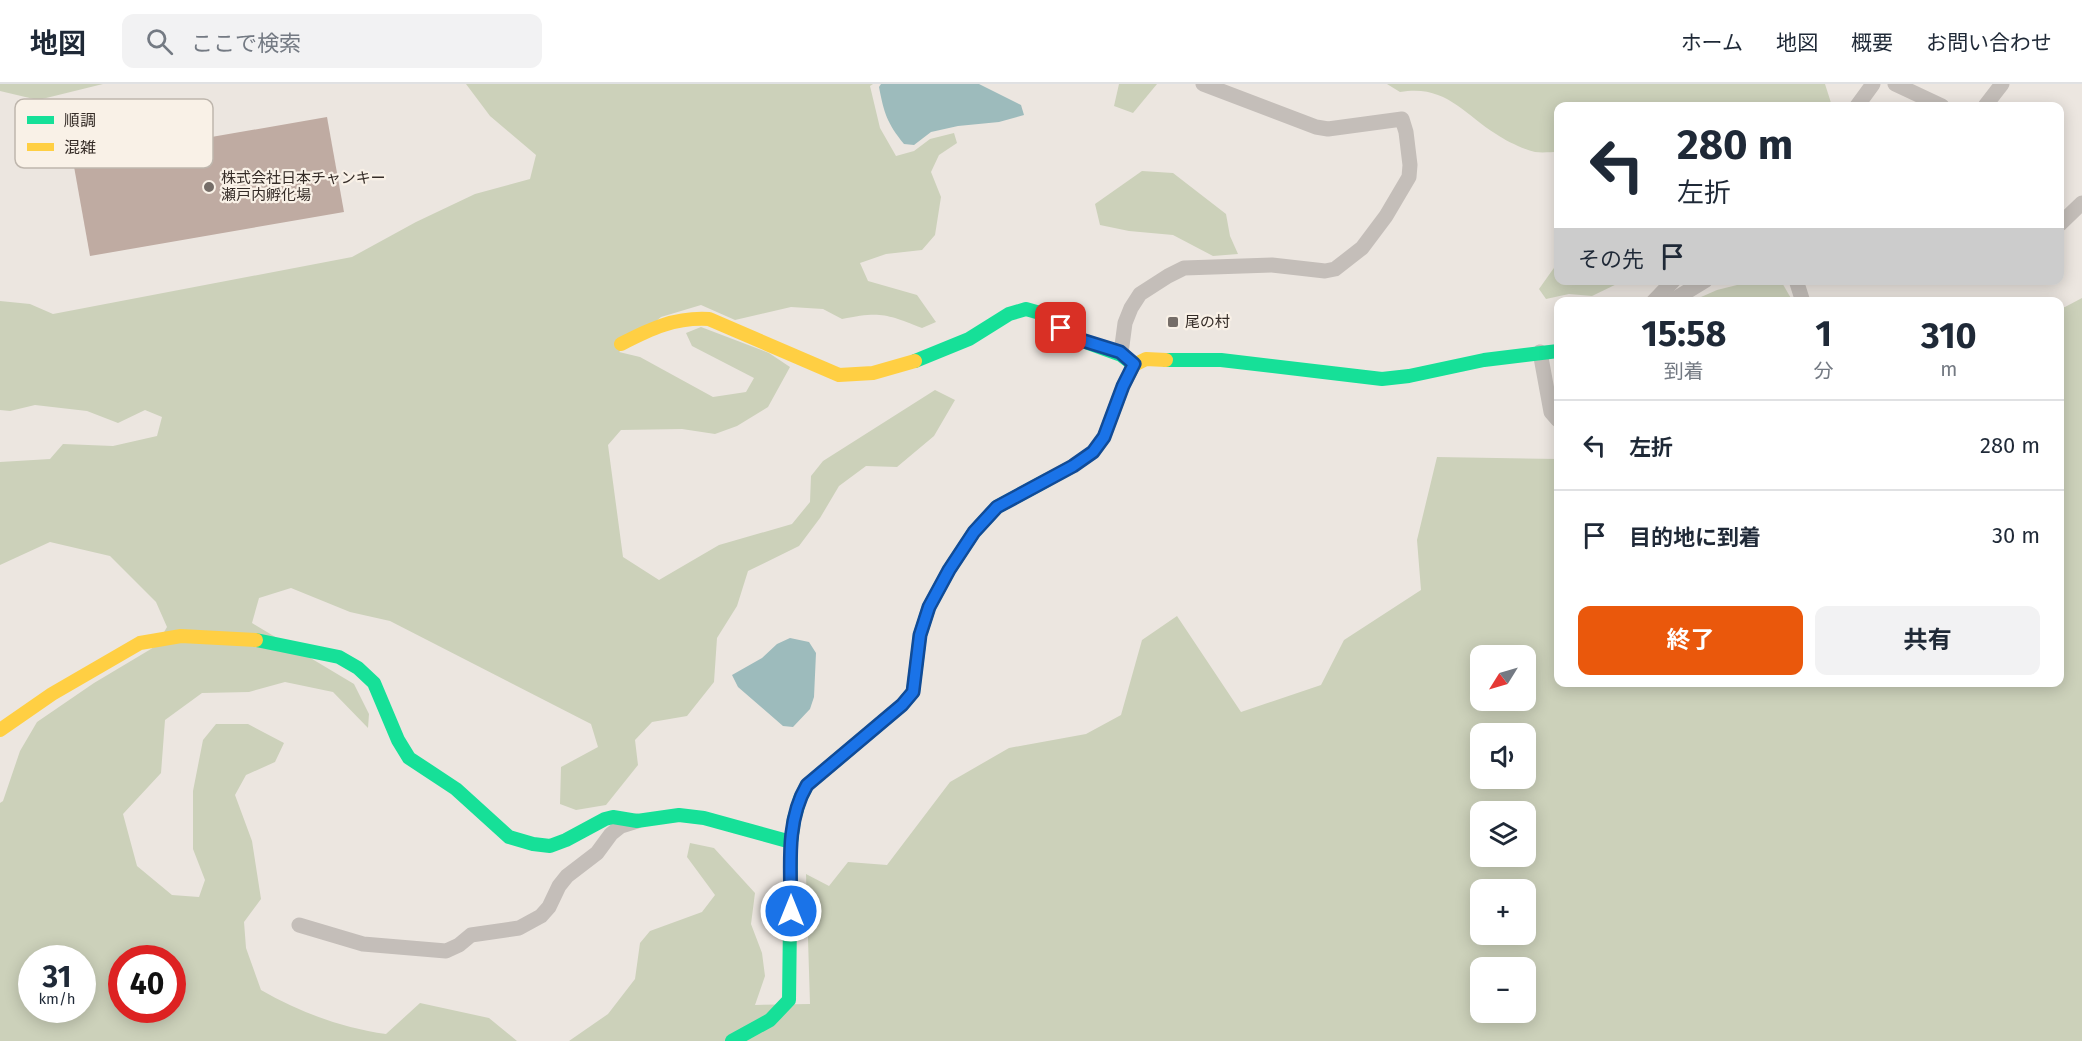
<!DOCTYPE html>
<html lang="ja">
<meta charset="utf-8">
<style>
body{margin:0;font-family:"Fira Sans","Noto Sans JP",sans-serif;background:#f2f2f3;color:#1f2937;height:100vh;display:flex;flex-direction:column;font-size:22px;white-space:nowrap}
*{box-sizing:border-box;margin:0}
p{font-size:20px;color:#747a83}
.icon{flex:none;width:33px;height:33px;fill:none;stroke:currentColor;stroke-width:2;stroke-linecap:round;stroke-linejoin:round}
.map{position:relative;flex:1;overflow:hidden}
.sheet{position:absolute;left:1554px;top:213px;width:510px;height:390px;display:flex;flex-direction:column;background:#fff;border-radius:12px;box-shadow:0 3px 15px #0003}
.sheet>*{flex:none}
.top-card{position:absolute;left:1554px;top:18px;width:510px;height:183px;border-radius:12px;box-shadow:0 3px 15px #0003;background:#fff;color:#1f2937;overflow:hidden}
.needle{width:39px;rotate:233deg}
.controls{position:absolute;left:1470px;top:561px;display:grid;gap:12px}
.controls a{display:grid;place-items:center;width:66px;height:66px;border-radius:12px;background:#fff;box-shadow:0 3px 15px #0003;font-size:30px}
.speed{position:absolute;left:18px;top:861px;display:flex;gap:12px;font-size:30px;font-weight:700;text-align:center}
.speed>*{display:grid;place-content:center;width:78px;height:78px;border-radius:50%;background:#fff;box-shadow:0 3px 15px #0003;line-height:1}
.speed small{font-size:15px;font-weight:400}
.speed .limit{border:9px solid #d22;background:#fff;color:#111}
.pin{position:absolute;display:grid;place-items:center;width:51px;height:51px;color:#fff;margin:-26px;border-radius:12px;box-shadow:0 3px 9px #0006}
.me{position:absolute;width:66px;margin:-33px;rotate:0deg;stroke-linejoin:round;filter:drop-shadow(0 0 4px #0008)}
.turn{display:flex;align-items:center;gap:21px;height:126px;padding:0 24px;font-size:27px}
.turn .icon{width:78px;height:78px;stroke-width:2.5}
.turn b{display:block;font-size:42px;line-height:51px}
.then{display:flex;align-items:center;height:57px;padding:0 24px;background:#0003;gap:12px;font-size:22px}
.eta{display:flex;justify-content:space-evenly;align-items:center;height:102px;text-align:center}
.eta b{font-size:36px;font-weight:700;line-height:42px}
.primary-button{display:flex;gap:12px;margin-top:auto;padding:12px 24px}
.primary-button a{flex:1;height:69px;border-radius:12px;background:#ea580c;color:#fff;font-size:24px;font-weight:700;line-height:69px;text-align:center}
.primary-button a+a{background:#f2f2f3;color:#1f2937}
ul{padding:0;list-style:none}
li{display:flex;align-items:center;gap:18px;height:90px;padding:0 24px;border-top:2px solid #e0e1e3}
li div{flex:1}
li b{display:block;font-size:22px}
li em{font-style:normal}
header{display:flex;align-items:center;gap:36px;box-sizing:border-box;height:84px;padding:0 30px;background:#fff;border-bottom:2px solid #e0e1e3}
header strong{font-size:28px}
nav{display:flex;gap:33px;margin-inline-start:auto;font-size:21px}
.search{width:420px;height:54px;background:#f2f2f3;display:flex;align-items:center;gap:15px;box-sizing:border-box;padding:0 21px;border-radius:12px;color:#747a83;font-size:22px}
.map>svg:first-child{display:block}
</style>
<header>
<strong>地図</strong>
<div class="search"><svg class="icon" aria-label="search" viewBox="0 0 24 24"><circle cx="10" cy="10" r="6"/><path d="M15 15l6 6"/></svg>ここで検索</div>
<nav><a>ホーム</a><a>地図</a><a>概要</a><a>お問い合わせ</a></nav>
</header>
<div class="map">
<svg width="2082" height="957" viewBox="0 0 2082 957">
<rect width="100%" height="100%" fill="#ece6e0"/>
<g fill="#ccd1ba" fill-rule="evenodd">
<polygon points="0,0 103,0 38,16 0,7"/>
<path d="M466,0H873L870,2L880,44L896,72L914,67L930,55L954,49L957,59L939,71L931,88L941,113L935,151L922,166L886,170L860,179L868,197L917,211L936,238L922,244C887,230 880,227 842,235L823,225L791,223L735,236L701,221L661,233L619,268L640,273L713,313L746,308L754,294L692,262L686,249L701,243L769,269L790,283L768,323L737,342L715,350L682,345L621,346L608,361L623,473L659,496L719,461L792,440L810,418L811,392L823,377L935,306L955,316L934,352L897,383L866,382L839,402L820,434L799,462L748,487L737,522L717,554L714,598L687,632L652,638L635,656L638,681L606,721L576,726L560,720L561,683L598,663L591,640L390,537L350,528L291,504L259,514L252,539L354,600L369,630L368,644L333,608L285,598L249,608L202,609L165,636L161,689L123,730L137,782L172,811L199,813L205,796L193,765V707L203,656L216,640H248L284,659L275,678L246,691L235,711L252,757L261,815L244,838L246,864L261,906C299,928 342,944 386,950L420,919L489,934L517,957H0V719L3,717L20,667L37,638L94,599L156,562L167,543L156,518L110,472L50,458L0,481V378L50,375L63,360L113,362L157,352L162,333L145,326L118,339L87,327L35,321L10,327L0,326V217L30,220L53,230L352,173L416,138L475,110L530,95L536,71L490,32ZM32,874H82V926H32ZM122,874H172V926H122Z"/>
<polygon points="1119,0 1157,0 1133,29 1114,22"/>
<path d="M1387,0H1825L1832,22H1558V68C1551,68 1542,69 1535,68C1523,65 1506,57 1496,50C1463,29 1445,0 1400,8Z"/>
<polygon points="1142,87 1173,89 1226,130 1230,152 1238,170 1213,172 1173,151 1129,147 1100,141 1095,120"/>
<polygon points="1558,172 1558,196 1623,197 1592,212 1569,210 1546,215 1539,205 1556,181"/>
<polygon points="1757,196 1781,197 1792,216 1692,217 1717,206"/>
<path d="M2082,214V957H569L608,930L635,895L640,859L650,847L702,828L715,811L687,773L690,759L714,764L755,809L751,840L762,869L765,892L755,921L810,920L806,790L829,802L848,778L887,781L950,698L1009,664L1086,650L1121,631L1142,556L1177,532L1241,628L1321,601L1344,556L1421,506L1417,456L1437,373L1558,375V598H2060V223H2065ZM1480,572H1526V616H1480ZM1480,650H1526V694H1480ZM1480,728H1526V772H1480ZM1480,806H1526V850H1480ZM1480,884H1526V928H1480Z"/>
</g>
<g fill="#9dbbbc">
<path d="M881,0H979L1021,21L1024,31L999,38L958,42L931,48L914,61L904,60C887,39 884,29 879,3Z"/>
<polygon points="790,554 809,558 816,569 814,613 810,625 793,643 783,642 738,603 732,591 762,574 777,560"/>
</g>
<polygon fill="#bfaba2" points="327,33 344,128 90,172 73,77"/>
<g fill="none" stroke-linecap="round" stroke-linejoin="round">
<g stroke="#c4beb9" stroke-width="15">
<polyline points="1895,0 1942,22"/>
<polyline points="1857,22 1873,0"/>
<polyline points="1985,22 2002,0"/>
<polyline points="2060,140 2082,119"/>
<polyline points="1796,196 1803,218"/>
<polyline points="1653,218 1674,196"/>
<polyline points="1670,218 1706,196"/>
<polyline points="1540,268 1551,328 1558,336"/>
<polyline points="1121,269 1125,239 1131,224 1140,210 1168,192 1184,184 1272,181 1325,187 1335,185 1362,164 1386,132 1409,93 1410,81 1406,48 1402,35 1328,45 1316,43 1203,0"/>
<polyline points="299,841 363,860 446,867 459,861 471,851 519,844 541,832 549,823 559,802 567,792 597,769 611,750 621,742 637,737"/>
</g>
<g stroke="#16e098" stroke-width="14">
<polyline points="1166,276 1221,276 1382,295 1409,292 1484,276 1558,267"/>
<polyline points="915,277 969,255 1009,230 1026,225 1040,229 1077,255 1121,271 1134,281"/>
<polyline points="256,556 339,573 358,584 374,599 398,656 409,674 456,705 509,753 533,760 550,762 566,756 605,735 613,733 637,737 679,731 704,734 791,758"/>
<polyline points="732,957 770,936 789,916 791,758 794,735 800,715 807,701 902,621 913,608 920,551 929,523 949,486 974,448 997,423 1047,396"/>
</g>
<g stroke="#ffcf43" stroke-width="14">
<path d="M621,260C650,245 675,233 709,235L839,291L873,289L915,277"/>
<polyline points="1047,396 1073,382 1093,368 1104,353 1123,302 1134,281 1146,275 1166,276"/>
<polyline points="0,646 52,610 140,559 181,552 256,556"/>
</g>
</g>
<g fill="none" stroke-linecap="round" stroke-linejoin="round">
<g stroke="#114b97" stroke-width="15">
<path id="route" d="M791,827C791,785 785,738 807,701L902,621L913,608L920,551L929,523L949,486L974,448L997,423L1073,382L1093,368L1104,353L1123,302L1134,280L1120,268L1075,254L1061,244"/>
</g>
<use href="#route" stroke="#1a73e8" stroke-width="10"/>
</g>
<g fill="#756d68" stroke="#f9f1e7" stroke-width="2">
<circle cx="209" cy="103" r="6"/>
<rect x="1167" y="232" width="12" height="12" rx="3"/>
</g>
<g text-anchor="middle" stroke-width="4.5" stroke-linejoin="round" paint-order="stroke">
<g font-size="15" fill="#352c27" stroke="#f9f1e7" text-anchor="start">
<text x="221" y="99">株式会社日本チャンキー<tspan x="221" dy="17">瀬戸内孵化場</tspan></text>
<text x="1185" y="243">尾の村</text>
</g>
</g>
<rect x="15" y="15" width="198" height="69" rx="9" fill="#f9f1e7" stroke="#beb6ad" stroke-width="1.5"/>
<rect x="27" y="32" width="27" height="8" fill="#16e098"/>
<rect x="27" y="59" width="27" height="8" fill="#ffcf43"/>
<g font-size="16" fill="#352c27">
<text x="64" y="42">順調</text>
<text x="64" y="69">混雑</text>
</g>
</svg>
<div class="controls">
<a><svg class="needle" viewBox="-14 -14 28 28"><path d="M0-13l5 13h-10z" fill="#e53935"/><path d="M0 13l5-13h-10z" fill="#747a83"/></svg></a>
<a><svg class="icon" aria-label="sound" viewBox="0 0 24 24"><path d="M4 9h4l5-4v14l-5-4H4zM17 9q2 3 0 6"/></svg></a>
<a><svg class="icon" aria-label="layers" viewBox="0 0 24 24"><path d="M12 4l9 5-9 5-9-5zM3 14l9 5 9-5"/></svg></a>
<a>+</a>
<a>−</a>
</div>
<div class="speed"><div>31<small>km/h</small></div><div class="limit">40</div></div>
<div class="pin" style="left:1061px;top:244px;background:#d93025"><svg class="icon" aria-label="arrive" viewBox="0 0 24 24"><path d="M6 21V4h12l-3 4 3 4H6"/></svg></div>
<svg class="me" style="left:791px;top:827px" viewBox="-20 -20 40 40"><circle r="17" fill="#1a73e8" stroke="#fff" stroke-width="3"/><path d="M0-11L8 9 0 5-8 9z" fill="#fff"/></svg>
<div class="top-card">
<div class="turn"><svg class="icon" aria-label="left" viewBox="0 0 24 24"><path d="M17 20v-9H6M10 6l-5 5 5 5"/></svg><div><b>280 m</b>左折</div></div>
<div class="then">その先<svg class="icon" aria-label="arrive" viewBox="0 0 24 24"><path d="M6 21V4h12l-3 4 3 4H6"/></svg></div>
</div>
<section class="sheet">
<div class="eta">
<div><b>15:58</b><p>到着</p></div>
<div><b>1</b><p>分</p></div>
<div><b>310</b><p>m</p></div>
</div>
<ul>
<li><svg class="icon" aria-label="left" viewBox="0 0 24 24"><path d="M17 20v-9H6M10 6l-5 5 5 5"/></svg><div><b>左折</b></div><em>280 m</em></li>
<li><svg class="icon" aria-label="arrive" viewBox="0 0 24 24"><path d="M6 21V4h12l-3 4 3 4H6"/></svg><div><b>目的地に到着</b></div><em>30 m</em></li>
</ul>
<div class="primary-button"><a>終了</a><a>共有</a></div>
</section>
</div>
